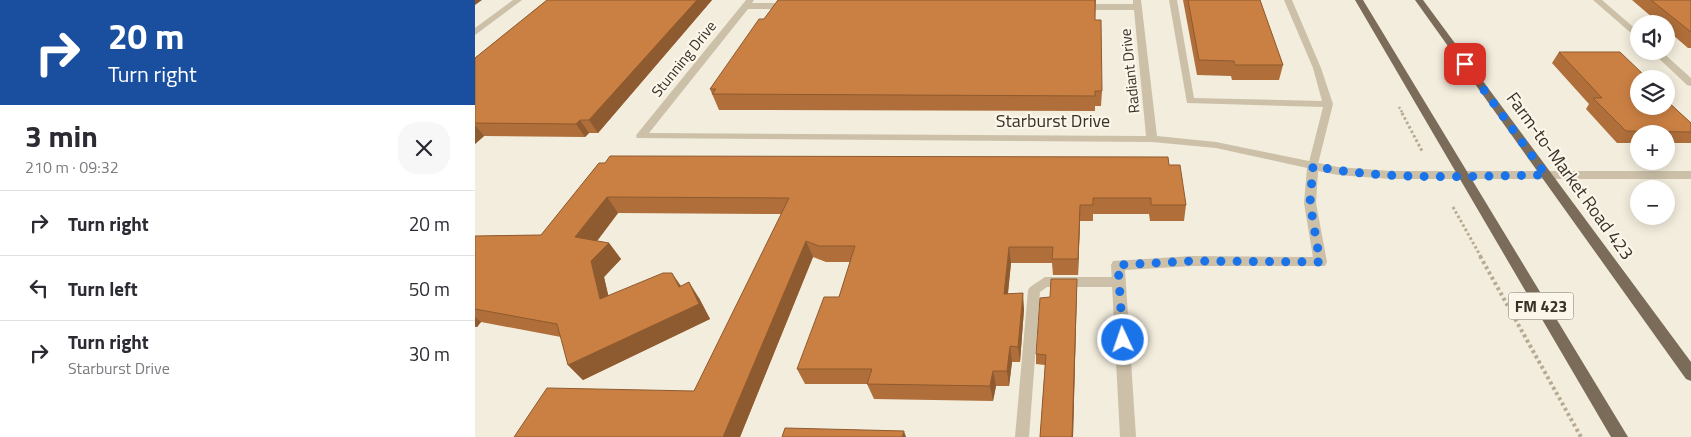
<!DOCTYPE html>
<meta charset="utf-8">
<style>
body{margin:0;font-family:"Titillium Web",sans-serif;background:#f7f7f7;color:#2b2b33;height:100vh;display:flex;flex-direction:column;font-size:19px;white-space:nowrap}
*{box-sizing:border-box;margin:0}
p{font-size:16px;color:#7c7c81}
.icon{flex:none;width:28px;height:28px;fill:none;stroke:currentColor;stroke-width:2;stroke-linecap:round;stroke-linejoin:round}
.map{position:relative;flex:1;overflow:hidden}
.sheet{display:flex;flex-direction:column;background:#fff;width:475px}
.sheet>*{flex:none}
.top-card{background:#1a4fa0;color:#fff;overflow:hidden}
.controls{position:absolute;left:1155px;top:15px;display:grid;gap:10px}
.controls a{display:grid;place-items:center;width:45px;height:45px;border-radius:50%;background:#fff;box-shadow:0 2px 12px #0003;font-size:25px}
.pin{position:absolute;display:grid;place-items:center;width:42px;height:42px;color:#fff;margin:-21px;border-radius:10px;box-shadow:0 2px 8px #0006}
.me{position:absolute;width:55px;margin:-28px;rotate:357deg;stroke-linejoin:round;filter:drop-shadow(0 0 4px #0008)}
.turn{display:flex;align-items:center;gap:18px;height:105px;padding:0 25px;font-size:22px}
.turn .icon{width:65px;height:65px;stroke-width:2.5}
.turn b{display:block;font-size:35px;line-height:42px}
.round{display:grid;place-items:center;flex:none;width:52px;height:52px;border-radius:20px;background:#f7f7f7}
.overview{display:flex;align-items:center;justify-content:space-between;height:85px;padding:0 25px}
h1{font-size:30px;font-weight:700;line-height:38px}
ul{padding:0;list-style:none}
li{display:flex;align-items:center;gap:15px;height:65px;padding:0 25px;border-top:1px solid #e1e1e2}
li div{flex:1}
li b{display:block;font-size:19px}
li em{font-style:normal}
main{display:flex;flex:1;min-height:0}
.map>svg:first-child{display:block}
</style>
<main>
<section class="sheet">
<div class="top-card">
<div class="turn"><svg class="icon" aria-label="right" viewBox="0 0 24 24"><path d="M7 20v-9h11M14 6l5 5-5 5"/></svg><div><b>20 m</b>Turn right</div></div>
</div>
<div class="overview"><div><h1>3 min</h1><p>210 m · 09:32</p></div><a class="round"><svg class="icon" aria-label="close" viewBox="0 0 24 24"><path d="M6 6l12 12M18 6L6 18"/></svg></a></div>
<ul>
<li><svg class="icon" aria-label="right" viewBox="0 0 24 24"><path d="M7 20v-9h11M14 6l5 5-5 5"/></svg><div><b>Turn right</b></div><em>20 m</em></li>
<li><svg class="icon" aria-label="left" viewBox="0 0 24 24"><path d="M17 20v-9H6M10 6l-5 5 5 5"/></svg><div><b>Turn left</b></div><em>50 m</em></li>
<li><svg class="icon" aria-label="right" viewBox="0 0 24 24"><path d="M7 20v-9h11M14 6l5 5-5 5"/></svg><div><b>Turn right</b><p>Starburst Drive</p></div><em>30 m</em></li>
</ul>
</section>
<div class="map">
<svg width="1216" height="437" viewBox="0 0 1216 437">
<rect width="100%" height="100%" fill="#f3eddd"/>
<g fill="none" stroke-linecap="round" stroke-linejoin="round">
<polyline stroke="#b8aa92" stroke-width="2.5" stroke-dasharray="2 2" stroke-linecap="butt" points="924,107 928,114"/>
<g stroke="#b8aa92" stroke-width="3" stroke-dasharray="2.5 2.5" stroke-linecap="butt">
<polyline points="927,113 947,151"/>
<polyline points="978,207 1006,257"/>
</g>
<polyline stroke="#b8aa92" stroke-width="4" stroke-dasharray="3 3" stroke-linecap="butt" points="1005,256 1106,437"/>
<g fill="#ccc0a8" fill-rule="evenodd">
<polygon points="694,0 702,0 719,98 847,101 838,68 809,0 817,0 846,68 858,104 842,168 834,168 833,166 848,107 712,103"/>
<polygon points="570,277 644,277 648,279 650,282 648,285 644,287 572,287 565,292 554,437 540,437 553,290 555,287"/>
</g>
<g fill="#ccc0a8" fill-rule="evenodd">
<polygon points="38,0 47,0 0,35 0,28"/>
<polygon points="271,0 279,0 277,3 315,3 319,6 315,9 273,9 174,133 671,136 659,10 605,10 601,7 605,4 658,4 658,0 666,0 682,136 741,142 863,167 916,171 1216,171 1216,179 916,179 863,175 843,171 841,203 852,262 850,266 717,266 650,270 661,437 645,437 636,265 638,261 717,256 838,257 829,203 832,168 741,148 677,142 162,138 161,136 162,134"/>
<polygon points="1118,0 1127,0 1164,32 1164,40"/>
<polygon points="1176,51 1186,51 1216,78 1216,86 1212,85"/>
</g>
<g fill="#7b6b59" fill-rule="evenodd">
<polygon points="880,0 888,0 1153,437 1136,437"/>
<polygon points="940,0 948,0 1216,362 1216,381 1211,379"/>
</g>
</g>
<g fill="#af6e3a">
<polygon points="72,0 237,0 123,133 114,133 110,137 9,136 0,144 0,58"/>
<polygon points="303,0 621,0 620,20 627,91 626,106 620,106 620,111 244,110 235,89 289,19"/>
<polygon points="708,0 785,0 808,65 804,80 757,80 756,76 722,75"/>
<polygon points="1157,0 1216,0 1216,48 1213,48 1191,29 1191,24 1185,24"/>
<polygon points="1084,52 1170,76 1169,79 1216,123 1216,143 1191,143 1191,134 1164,134 1164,143 1142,143 1111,109 1114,104 1077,63"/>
<polygon points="124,163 694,165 711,205 709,221 675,221 674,214 618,214 618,221 605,221 603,275 578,275 577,263 536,263 533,294 549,309 545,362 537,362 534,386 521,386 518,401 399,399 392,384 330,384 322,369 364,297 375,262 351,262 338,257 265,437 39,437 219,391 307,214 143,213 122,241 134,243 146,259 129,277 133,296 206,286 224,298 235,319 108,380 93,365 86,337 6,322 2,327 0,327 0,236 66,235"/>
<polygon points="602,289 598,437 565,437 570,365 561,364 561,354 575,297"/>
</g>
<g fill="#8e5a2f">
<polygon points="0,0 7,0 0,5"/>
<polygon points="222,0 237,0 123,133 114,120"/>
<polygon points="105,120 114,133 110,137 101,124"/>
<polygon points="0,125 9,136 0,144"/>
<polygon points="132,197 143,213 113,253 100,237"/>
<polygon points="605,205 605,221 603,275 603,259"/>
<polygon points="331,241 338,257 265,437 248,437"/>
<polygon points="134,243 146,259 129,277 138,315 125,299 116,261"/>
<polygon points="534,247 536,263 531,310 529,294"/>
<polygon points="197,273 208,289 204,287"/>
<polygon points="602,279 598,437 597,437"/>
<polygon points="214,282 224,298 235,319 108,380 93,365"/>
<polygon points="548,293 549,309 545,362 543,347"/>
<polygon points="0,317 6,322 2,327 0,326"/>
<polygon points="535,346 537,362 534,386 532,371"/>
<polygon points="518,371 521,386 518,401 515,386"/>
<polygon points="429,431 431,437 427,437"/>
</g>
<g fill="#cb8043" stroke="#8e5a2f">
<polygon points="72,0 222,0 114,120 105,120 101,124 0,123 0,58"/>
<polygon points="303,0 620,0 620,20 626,20 627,91 620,91 620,96 237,94 241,89 235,89 284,19 289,19"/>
<polygon points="713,0 785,0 808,65 760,65 759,61 724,60"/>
<polygon points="1176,0 1216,0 1216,32"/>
<polygon points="1084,52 1145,52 1170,76 1166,76 1169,79 1164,79 1164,106 1191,106 1191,100 1216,123 1216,132 1151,131 1118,98 1127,98"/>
<polygon points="135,156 693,157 694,165 705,165 711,205 676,205 676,198 618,198 618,205 605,205 603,259 577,259 578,247 534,247 529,294 548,293 543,347 535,346 532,371 518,371 515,386 392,384 397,369 322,369 349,297 364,297 380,246 344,246 331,241 248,437 39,437 72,388 219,391 314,198 132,197 100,237 134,243 116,261 125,299 188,273 197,273 204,287 214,282 224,304 93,365 82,324 0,309 0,236 66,235 124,163 130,163"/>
<polygon points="576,279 602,279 597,437 565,437 571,355 561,354 565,298 575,297"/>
<polygon points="310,428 429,431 427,437 307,437"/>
</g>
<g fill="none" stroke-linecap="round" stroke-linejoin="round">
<path stroke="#1a73e8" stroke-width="9" stroke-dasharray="0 16.2" d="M648,340L643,265L717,261L845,262L835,203L838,166C914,181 994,176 1071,175L990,64"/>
</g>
<g text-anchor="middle" stroke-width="4.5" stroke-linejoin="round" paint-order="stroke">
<g font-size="15" fill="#383128" stroke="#fbf6e9">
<text transform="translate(209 59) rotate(-51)" y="5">Stunning Drive</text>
<text transform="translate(655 71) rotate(-96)" y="5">Radiant Drive</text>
</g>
<rect fill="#fbf6e9" stroke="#726c62" stroke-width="1" x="1033.5" y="292.5" width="65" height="27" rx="4"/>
<g font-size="16" font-weight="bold" fill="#383128">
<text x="1066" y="312">FM 423</text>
</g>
<g font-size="18" fill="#383128" stroke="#fbf6e9">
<text x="578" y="127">Starburst Drive</text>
<text transform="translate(1095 176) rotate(54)" y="6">Farm-to-Market Road 423</text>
</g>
</g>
</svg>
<div class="controls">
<a><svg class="icon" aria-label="sound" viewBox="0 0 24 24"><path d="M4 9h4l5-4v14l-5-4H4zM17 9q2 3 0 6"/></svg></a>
<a><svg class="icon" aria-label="layers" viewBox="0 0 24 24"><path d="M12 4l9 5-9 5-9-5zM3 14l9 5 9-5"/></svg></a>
<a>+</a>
<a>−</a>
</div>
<div class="pin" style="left:990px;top:64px;background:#d93025"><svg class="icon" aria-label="arrive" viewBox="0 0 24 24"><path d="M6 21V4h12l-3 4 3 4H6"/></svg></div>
<svg class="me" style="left:648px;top:340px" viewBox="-20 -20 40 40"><circle r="17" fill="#1a73e8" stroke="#fff" stroke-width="3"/><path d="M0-11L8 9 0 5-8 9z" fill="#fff"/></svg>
</div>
</main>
